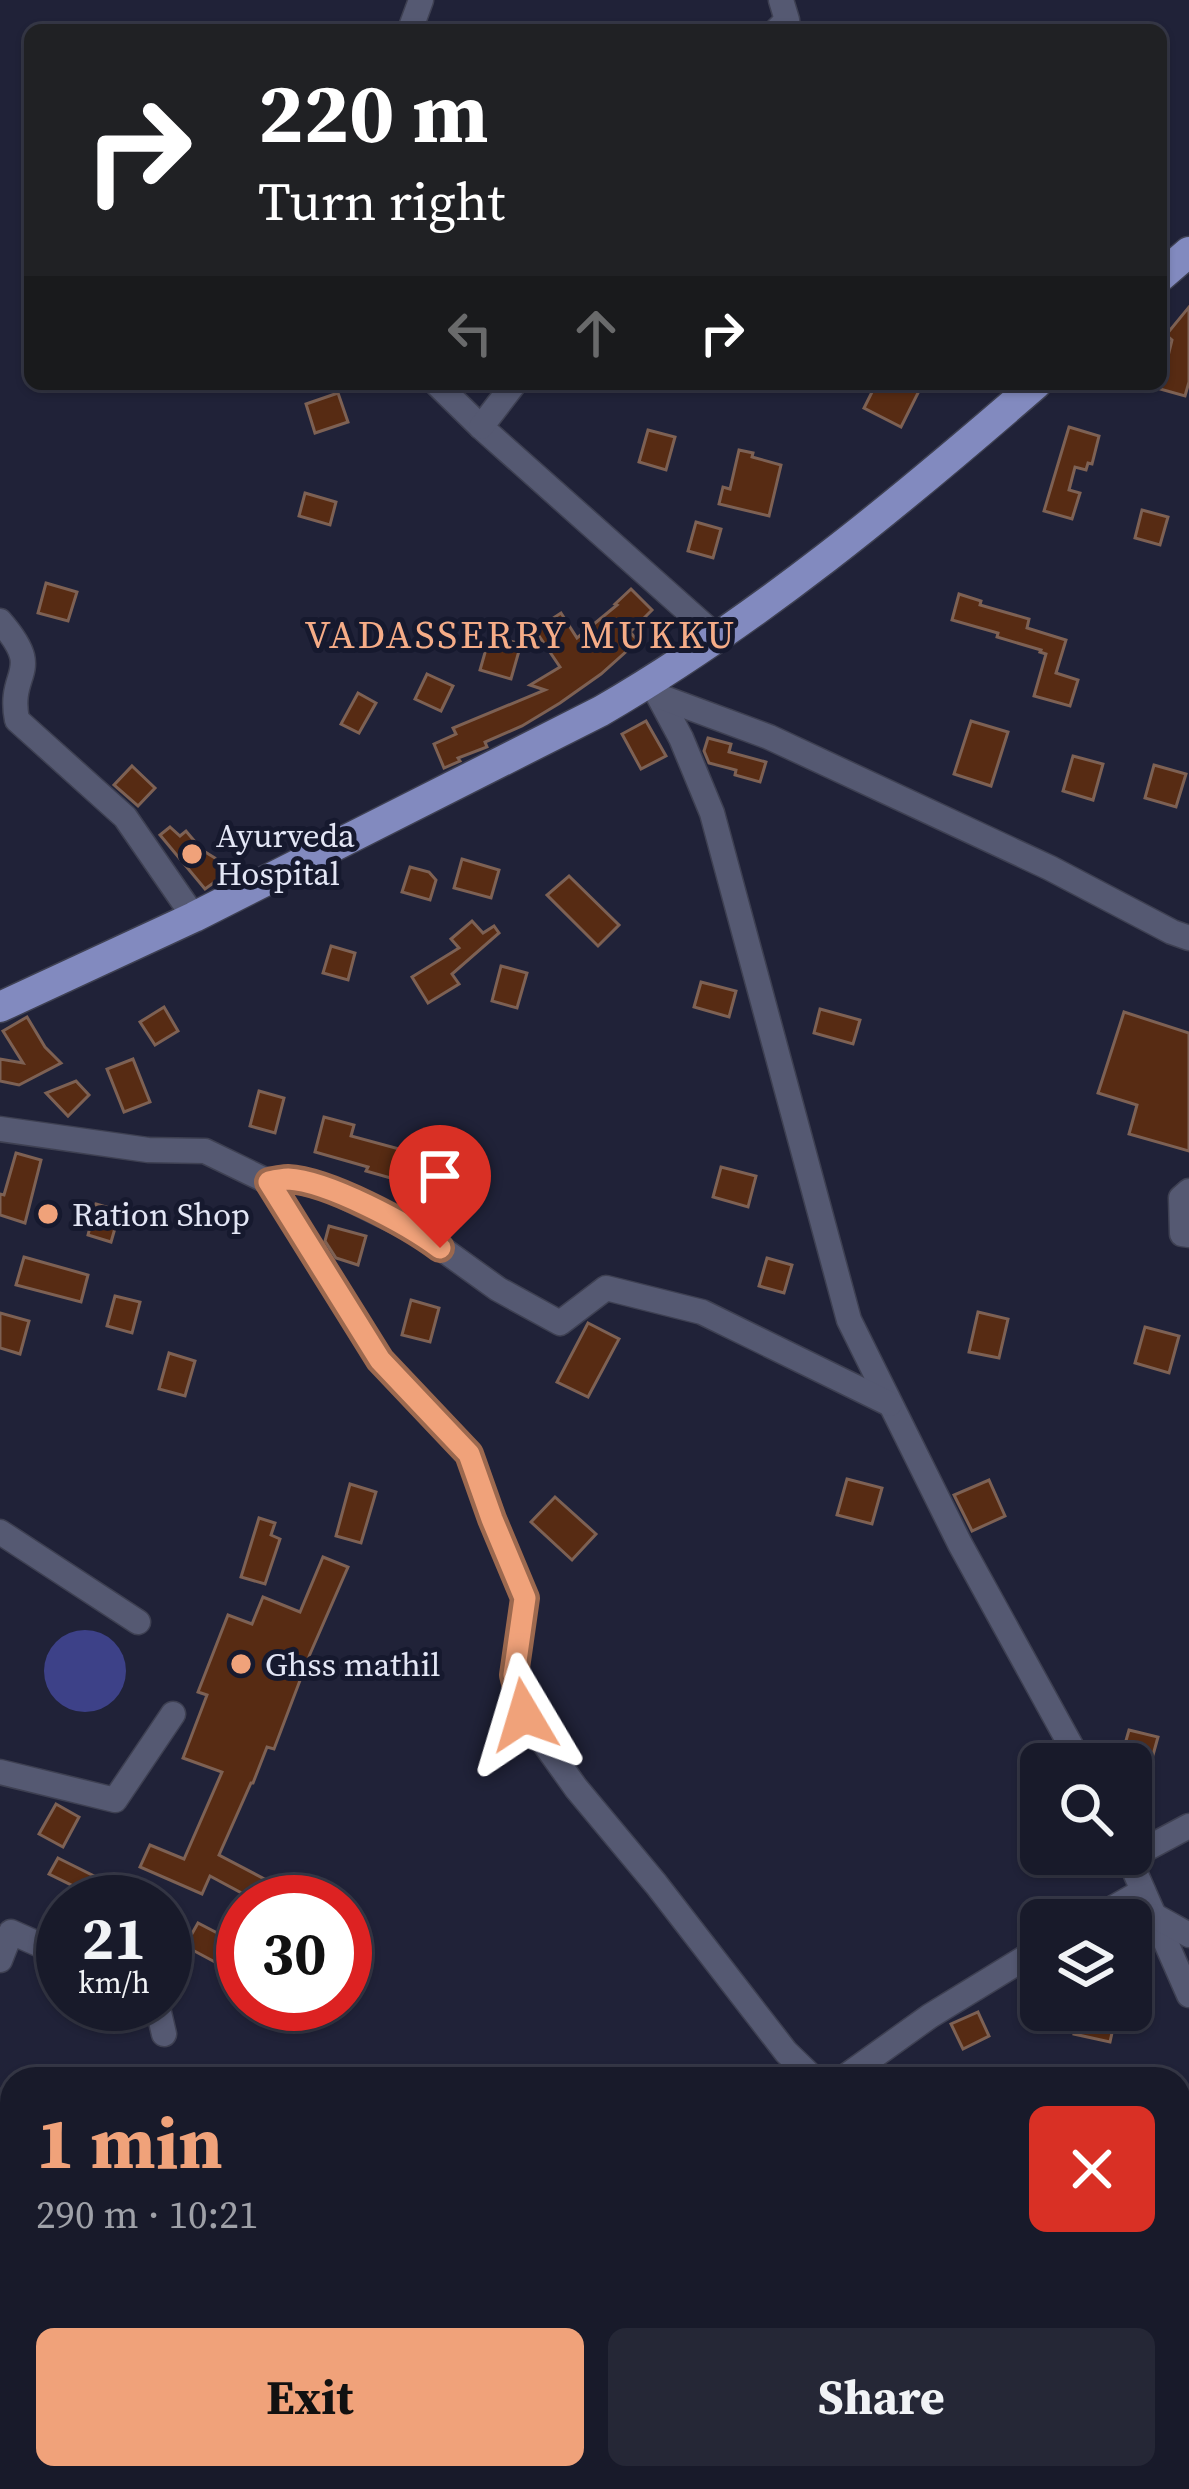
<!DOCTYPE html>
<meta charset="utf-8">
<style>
body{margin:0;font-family:"Source Serif 4",serif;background:#252736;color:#f1f3f6;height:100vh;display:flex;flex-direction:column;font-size:45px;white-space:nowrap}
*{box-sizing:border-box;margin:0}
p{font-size:39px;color:#9fa1a8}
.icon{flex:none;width:66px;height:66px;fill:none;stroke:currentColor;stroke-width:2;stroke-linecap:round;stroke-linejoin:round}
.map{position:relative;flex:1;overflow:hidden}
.sheet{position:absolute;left:0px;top:2067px;width:1191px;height:423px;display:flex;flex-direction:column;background:#181a2a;border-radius:36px 36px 0 0;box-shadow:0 3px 9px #0004,0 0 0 3px #363847}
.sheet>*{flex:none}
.top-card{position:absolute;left:24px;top:24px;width:1143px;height:366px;border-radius:18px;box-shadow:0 3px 9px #0004,0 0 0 3px #363847;background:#202124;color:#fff;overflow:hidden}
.buttons{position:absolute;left:1020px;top:1743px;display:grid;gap:24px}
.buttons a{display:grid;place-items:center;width:132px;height:132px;border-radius:18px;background:#181a2a;box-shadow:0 3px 9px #0004,0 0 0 3px #363847;font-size:60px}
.speed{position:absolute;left:36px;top:1875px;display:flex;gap:24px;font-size:60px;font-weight:700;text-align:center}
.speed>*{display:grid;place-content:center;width:156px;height:156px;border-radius:50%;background:#181a2a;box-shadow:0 3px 9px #0004,0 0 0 3px #363847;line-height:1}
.speed small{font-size:30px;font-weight:400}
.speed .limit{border:18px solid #d22;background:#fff;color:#111}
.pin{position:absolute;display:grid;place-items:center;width:102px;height:102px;color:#fff;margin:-123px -51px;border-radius:50% 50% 50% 0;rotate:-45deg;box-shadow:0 0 12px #0007}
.pin .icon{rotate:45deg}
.me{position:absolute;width:132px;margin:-66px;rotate:353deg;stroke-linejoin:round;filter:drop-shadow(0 0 9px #0008)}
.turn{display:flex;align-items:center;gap:42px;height:252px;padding:0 36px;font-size:54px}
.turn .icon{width:156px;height:156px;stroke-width:2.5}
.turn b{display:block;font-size:84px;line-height:102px}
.lanes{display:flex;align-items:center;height:114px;padding:0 36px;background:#0003;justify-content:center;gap:60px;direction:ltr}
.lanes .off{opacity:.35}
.round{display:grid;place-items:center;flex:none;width:126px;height:126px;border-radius:18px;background:#252736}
.headline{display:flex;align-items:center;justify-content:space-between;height:204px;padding:0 36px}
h1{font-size:72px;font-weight:700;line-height:90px;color:#f0a27a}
.action{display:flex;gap:24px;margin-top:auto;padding:24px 36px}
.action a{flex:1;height:138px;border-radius:18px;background:#f0a27a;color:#111;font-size:48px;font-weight:700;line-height:138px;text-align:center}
.action a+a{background:#252736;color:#f1f3f6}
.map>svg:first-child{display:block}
</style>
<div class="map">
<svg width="1189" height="2489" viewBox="0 0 1189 2489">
<rect width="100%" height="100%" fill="#202238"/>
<circle fill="#3d4188" cx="85" cy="1671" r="41"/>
<g fill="#572b13" stroke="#7d6154" stroke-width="3">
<polygon points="1189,307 1189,382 1185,396 1160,389 1172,340 1166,335"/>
<polygon points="876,384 906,384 919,391 901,427 864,408"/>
<polygon points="338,393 348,422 315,433 306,404"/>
<polygon points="1069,427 1099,436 1092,464 1088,463 1086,470 1075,467 1069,490 1080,493 1072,519 1044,511"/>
<polygon points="648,430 675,437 666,470 639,462"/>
<polygon points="739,450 753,453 752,457 781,465 769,516 719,504 723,487 730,489"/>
<polygon points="305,493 336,502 330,525 299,516"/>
<polygon points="1142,510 1168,517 1160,545 1135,538"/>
<polygon points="696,522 721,529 713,558 688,551"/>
<polygon points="46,583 77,592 68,621 38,613"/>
<polygon points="631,589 652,610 630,632 638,641 601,674 560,703 522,726 485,742 487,747 458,758 460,761 444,768 434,744 456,734 453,728 545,690 530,685 560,667 535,630 561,613 577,638 617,605 615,604"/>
<polygon points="959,594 981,601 980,605 1029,619 1027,628 1066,640 1056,673 1078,680 1070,706 1034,696 1046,654 1040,652 1041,650 997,637 998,633 952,620"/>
<polygon points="490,635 521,644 511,679 480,670"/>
<polygon points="427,674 453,686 441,711 415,699"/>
<polygon points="358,693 376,703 359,733 341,724"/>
<polygon points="646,721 666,756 641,769 622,734"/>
<polygon points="971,721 1008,732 991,786 954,774"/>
<polygon points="708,738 731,744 729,752 766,762 760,782 735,775 736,770 709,763 704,751"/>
<polygon points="1073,756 1103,764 1093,800 1063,791"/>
<polygon points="1154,765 1186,774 1176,807 1145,798"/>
<polygon points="132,766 155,788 138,806 114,785"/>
<polygon points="170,827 180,836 186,831 202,850 215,858 226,874 205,889 160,835"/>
<polygon points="462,859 499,870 491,898 454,888"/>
<polygon points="410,867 429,872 436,880 430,900 402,892"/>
<polygon points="569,876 619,925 598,946 547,895"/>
<polygon points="472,921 483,933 494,926 499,933 452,974 459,984 428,1003 412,977 459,948 451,939"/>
<polygon points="331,946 355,953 348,980 323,973"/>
<polygon points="501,966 527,973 517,1008 492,1001"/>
<polygon points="701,982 736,991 729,1017 694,1007"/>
<polygon points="164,1007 178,1031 155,1045 140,1022"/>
<polygon points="820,1009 860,1020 853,1044 814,1033"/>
<polygon points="1124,1012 1189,1033 1189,1151 1129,1134 1137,1105 1098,1093"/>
<polygon points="27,1017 45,1047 61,1063 19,1085 0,1081 0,1059 23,1063 3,1031"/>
<polygon points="133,1059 150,1102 124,1112 107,1069"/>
<polygon points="76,1081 89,1095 68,1116 46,1093"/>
<polygon points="259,1091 284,1098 275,1133 250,1126"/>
<polygon points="324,1117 354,1125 351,1136 403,1150 394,1179 366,1171 368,1167 315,1152"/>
<polygon points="16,1153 41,1160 25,1223 0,1215 0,1194 4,1195"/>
<polygon points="721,1167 756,1176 748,1207 713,1197"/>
<polygon points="96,1204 120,1211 111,1242 88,1235"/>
<polygon points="329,1226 366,1236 358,1265 336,1258 325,1241"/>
<polygon points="24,1257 88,1275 81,1302 16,1285"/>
<polygon points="767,1258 792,1265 784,1293 759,1286"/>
<polygon points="115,1296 140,1302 132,1333 107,1326"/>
<polygon points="411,1300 439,1308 430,1342 402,1335"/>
<polygon points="978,1312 1008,1319 999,1358 969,1352"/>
<polygon points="0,1313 29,1321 20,1354 0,1348"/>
<polygon points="588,1323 619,1339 588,1397 557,1382"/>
<polygon points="1145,1327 1179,1336 1169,1373 1135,1363"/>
<polygon points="169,1353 195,1361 185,1396 159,1389"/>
<polygon points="847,1479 882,1488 872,1524 837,1515"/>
<polygon points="989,1480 1005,1516 972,1531 954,1495"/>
<polygon points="350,1484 376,1492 361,1543 336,1536"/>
<polygon points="555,1497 596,1534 572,1560 531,1522"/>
<polygon points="259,1518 275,1523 271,1535 280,1539 265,1584 241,1577"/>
<polygon points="323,1557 348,1567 310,1654 274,1749 267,1747 253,1783 251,1783 219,1855 308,1902 244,1902 247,1896 210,1876 202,1894 140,1867 150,1845 184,1859 222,1772 183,1758 207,1695 198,1692 228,1615 252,1624 263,1597 300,1612"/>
<polygon points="1129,1730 1158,1737 1150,1766 1121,1758"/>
<polygon points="56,1804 79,1817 63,1847 39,1834"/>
<polygon points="58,1858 108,1883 100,1899 49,1874"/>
<polygon points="243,1903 243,1977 185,1946 198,1923 225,1937"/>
<polygon points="1079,2011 1115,2019 1110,2042 1074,2034"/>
<polygon points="978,2012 989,2036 963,2049 951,2024"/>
</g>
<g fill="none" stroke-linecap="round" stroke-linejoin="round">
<g stroke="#3e4052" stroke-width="27">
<g id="minor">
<polyline points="410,30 421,0"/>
<polyline points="777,30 787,20 781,0"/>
<polyline points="437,384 481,427 717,637"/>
<polyline points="481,427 514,384"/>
<path d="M0,621C46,674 7,669 17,720L125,817L194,917"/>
<polyline points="651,682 681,738 712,813 849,1320 960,1544 1081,1764"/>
<polyline points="661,697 769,737 1050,868 1172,932 1189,938"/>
<polyline points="0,1129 148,1150 205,1151 269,1182 380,1360 469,1454 492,1519 525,1598 514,1675 524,1715 576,1788 656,1884 786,2052 814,2079"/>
<polyline points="269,1182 287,1178 329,1189 382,1215 420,1233 498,1289 560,1323 606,1288 702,1312 890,1404"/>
<polyline points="1189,1191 1181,1198 1182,1234 1189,1235"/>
<polyline points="0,1532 138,1622"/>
<polyline points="0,1772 115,1800 173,1714"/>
<polyline points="1127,1854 1189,1995"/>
<polyline points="1129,1858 1189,1826"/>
<polyline points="1155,1916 1189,1935"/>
<polyline points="1092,1920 1143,1891"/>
<polyline points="0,1960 11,1932 63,1955"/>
<polyline points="157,2004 164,2034"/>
<polyline points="842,2079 930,2016 1041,1948"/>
</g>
</g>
<g stroke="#3e4052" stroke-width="33">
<g id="major">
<polyline points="1161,276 1189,252"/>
<path d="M0,1007L194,917L601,711C759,619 899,503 1036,384"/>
</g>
</g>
<use href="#minor" stroke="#555972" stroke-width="24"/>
<use href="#major" stroke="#828abf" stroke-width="30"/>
</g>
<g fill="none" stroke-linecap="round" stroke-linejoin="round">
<g stroke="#9c694f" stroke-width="30">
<path id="route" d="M440,1248C408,1224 328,1181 288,1179C285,1179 272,1181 269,1182L380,1360L469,1454L492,1519L525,1598L514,1675L524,1715"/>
</g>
<use href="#route" stroke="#f0a27a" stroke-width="21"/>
</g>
<g fill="#f0a27a" stroke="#16192e" stroke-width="4.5">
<circle cx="192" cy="854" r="12"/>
<circle cx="48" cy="1214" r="12"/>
<circle cx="241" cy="1664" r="12"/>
</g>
<g text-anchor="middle" stroke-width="10" stroke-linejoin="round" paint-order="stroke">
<g font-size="33" fill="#e3e6f5" stroke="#16192e" text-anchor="start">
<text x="216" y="847">Ayurveda<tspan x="216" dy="38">Hospital</tspan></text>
<text x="72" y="1226">Ration Shop</text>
<text x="265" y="1676">Ghss mathil</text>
</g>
<g font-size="39" letter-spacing="3" fill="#f5ac87" stroke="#16192e">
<text x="521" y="648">VADASSERRY MUKKU</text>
</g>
</g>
</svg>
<div class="buttons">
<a><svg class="icon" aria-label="search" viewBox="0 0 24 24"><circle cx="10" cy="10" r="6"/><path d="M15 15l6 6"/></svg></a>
<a><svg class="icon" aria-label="layers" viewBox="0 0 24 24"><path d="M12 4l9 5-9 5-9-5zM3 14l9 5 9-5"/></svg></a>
</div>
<div class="speed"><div>21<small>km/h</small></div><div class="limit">30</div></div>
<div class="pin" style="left:440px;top:1248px;background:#d93025"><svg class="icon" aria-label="arrive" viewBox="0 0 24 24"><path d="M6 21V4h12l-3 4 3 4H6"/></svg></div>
<svg class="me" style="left:524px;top:1715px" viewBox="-20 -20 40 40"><path d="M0-17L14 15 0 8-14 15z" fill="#f0a27a" stroke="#fff" stroke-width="4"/></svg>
<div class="top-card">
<div class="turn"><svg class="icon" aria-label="right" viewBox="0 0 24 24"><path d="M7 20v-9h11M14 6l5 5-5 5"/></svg><div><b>220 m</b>Turn right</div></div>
<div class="lanes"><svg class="icon off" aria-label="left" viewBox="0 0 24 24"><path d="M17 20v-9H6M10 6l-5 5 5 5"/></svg><svg class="icon off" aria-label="ahead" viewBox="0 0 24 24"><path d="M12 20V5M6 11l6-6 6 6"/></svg><svg class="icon" aria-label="right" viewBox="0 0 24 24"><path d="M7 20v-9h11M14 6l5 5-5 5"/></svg></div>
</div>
<section class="sheet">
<div class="headline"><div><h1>1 min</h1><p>290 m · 10:21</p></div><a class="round" style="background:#d93025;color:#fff"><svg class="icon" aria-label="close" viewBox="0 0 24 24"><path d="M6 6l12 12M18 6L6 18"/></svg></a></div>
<div class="action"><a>Exit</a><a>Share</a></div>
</section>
</div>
